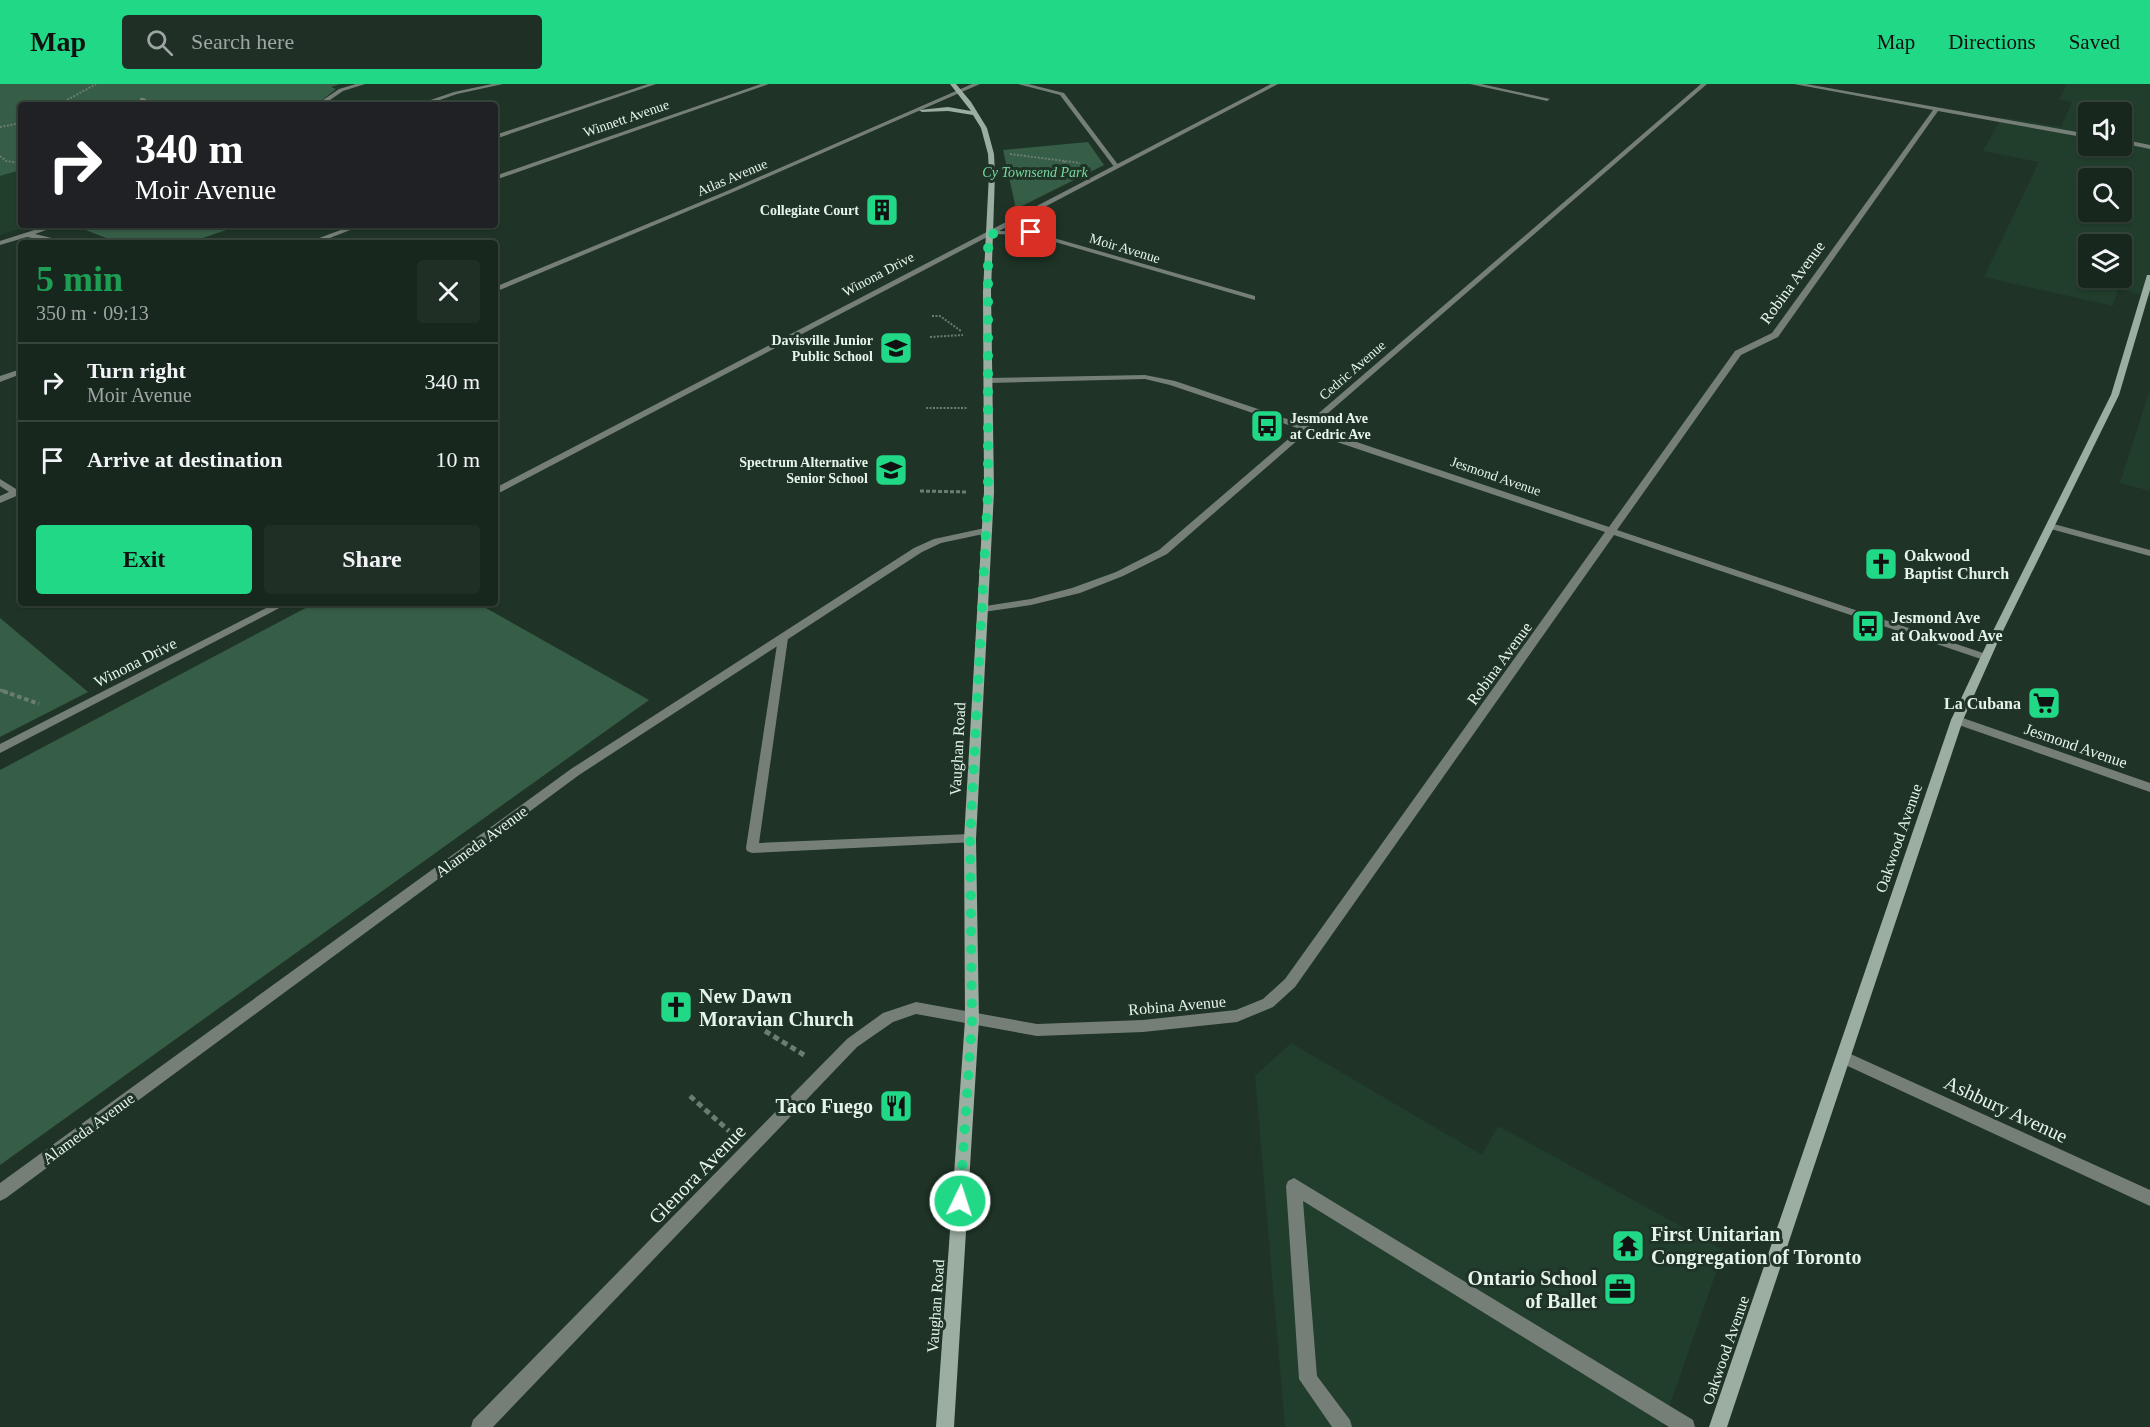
<!DOCTYPE html>
<meta charset="utf-8">
<style>
body{margin:0;font-family:Georgia,serif;background:#202f26;color:#f1f3f6;height:100vh;display:flex;flex-direction:column;font-size:22px;white-space:nowrap}
*{box-sizing:border-box;margin:0}
p{font-size:20px;color:#9ea5a4}
.icon{flex:none;width:33px;height:33px;fill:none;stroke:currentColor;stroke-width:2;stroke-linecap:round;stroke-linejoin:round}
.map{position:relative;flex:1;overflow:hidden}
.side{position:absolute;left:18px;top:156px;width:480px;height:366px;display:flex;flex-direction:column;background:#17271d;border-radius:6px;box-shadow:0 2px 4px #0004,0 0 0 2px #36443b}
.side>*{flex:none}
.hud{position:absolute;left:18px;top:18px;width:480px;height:126px;border-radius:6px;box-shadow:0 2px 4px #0004,0 0 0 2px #36443b;background:#202124;color:#fff;overflow:hidden}
.tools{position:absolute;left:2078px;top:18px;display:grid;gap:12px}
.tools a{display:grid;place-items:center;width:54px;height:54px;border-radius:6px;background:#17271d;box-shadow:0 2px 4px #0004,0 0 0 2px #36443b;font-size:30px}
.pin{position:absolute;display:grid;place-items:center;width:51px;height:51px;color:#fff;margin:-26px;border-radius:12px;box-shadow:0 3px 9px #0006}
.me{position:absolute;width:66px;margin:-33px;rotate:4deg;stroke-linejoin:round;filter:drop-shadow(0 0 4px #0008)}
.turn{display:flex;align-items:center;gap:21px;height:126px;padding:0 18px;font-size:27px}
.turn .icon{width:78px;height:78px;stroke-width:2.5}
.turn b{display:block;font-size:42px;line-height:51px}
.round{display:grid;place-items:center;flex:none;width:63px;height:63px;border-radius:6px;background:#202f26}
.head{display:flex;align-items:center;justify-content:space-between;height:102px;padding:0 18px}
h1{font-size:36px;font-weight:700;line-height:45px;color:#1e9e55}
.primary-button{display:flex;gap:12px;margin-top:auto;padding:12px 18px}
.primary-button a{flex:1;height:69px;border-radius:6px;background:#21d887;color:#111;font-size:24px;font-weight:700;line-height:69px;text-align:center}
.primary-button a+a{background:#202f26;color:#f1f3f6}
ul{padding:0;list-style:none}
li{display:flex;align-items:center;gap:18px;height:78px;padding:0 18px;border-top:2px solid #36443b}
li div{flex:1}
li b{display:block;font-size:22px}
li em{font-style:normal}
header{display:flex;align-items:center;gap:36px;box-sizing:border-box;height:84px;padding:0 30px;background:#21d887;color:#111}
header strong{font-size:28px}
nav{display:flex;gap:33px;margin-inline-start:auto;font-size:21px}
.search{width:420px;height:54px;background:#202f26;display:flex;align-items:center;gap:15px;box-sizing:border-box;padding:0 21px;border-radius:6px;color:#9ea5a4;font-size:22px}
.map>svg:first-child{display:block}
</style>
<header>
<strong>Map</strong>
<div class="search"><svg class="icon" aria-label="search" viewBox="0 0 24 24"><circle cx="10" cy="10" r="6"/><path d="M15 15l6 6"/></svg>Search here</div>
<nav><a>Map</a><a>Directions</a><a>Saved</a></nav>
</header>
<div class="map">
<svg width="2150" height="1343" viewBox="0 0 2150 1343">
<rect width="100%" height="100%" fill="#1f3427"/>
<g fill="#213d2c" fill-rule="evenodd">
<path d="M2067,0H2150V213L2118,205L2113,222L1984,193L2039,78L1983,67L2002,33L2061,43L2072,18L2059,15ZM2088,28H2121V62H2088ZM2088,94H2121V128H2088ZM2088,160H2121V194H2088Z"/>
<polygon points="21,86 21,141 34,141 0,151 0,92"/>
<polygon points="2150,306 2150,407 2120,399"/>
<polygon points="1291,959 1482,1071 1498,1042 1724,1166 1662,1343 1285,1343 1255,992"/>
</g>
<g fill="#365d46">
<polygon points="0,0 340,0 331,3 336,5 321,17 331,21 21,21 21,86 0,92"/>
<polygon points="1088,58 1104,81 1016,125 1003,66"/>
<polygon points="95,141 241,141 188,159 119,159 83,145"/>
<polygon points="315,519 477,519 649,616 0,1081 0,686"/>
<polygon points="0,534 88,608 0,653"/>
</g>
<g fill="none" stroke-linecap="round" stroke-linejoin="round">
<g stroke="#6b7d71" stroke-width="2" stroke-dasharray="2 1.5" stroke-linecap="butt">
<polyline points="58,21 96,0"/>
<polyline points="0,43 21,39"/>
<polyline points="1010,70 1080,79"/>
<polyline points="0,72 6,77 21,79"/>
<polyline points="1056,90 1065,77"/>
<polyline points="932,232 940,232 961,247"/>
<polyline points="930,253 963,251"/>
<polyline points="926,324 967,324"/>
</g>
<g stroke="#6b7d71" stroke-width="3" stroke-dasharray="4 2" stroke-linecap="butt">
<polyline points="920,407 967,408"/>
<polyline points="0,606 8,609"/>
</g>
<polyline stroke="#6b7d71" stroke-width="4" stroke-dasharray="4.5 3" stroke-linecap="butt" points="3,607 39,620"/>
<g stroke="#6b7d71" stroke-width="5" stroke-dasharray="6 4" stroke-linecap="butt">
<polyline points="765,947 804,971"/>
<polyline points="690,1012 729,1047"/>
</g>
<g fill="#757f78" fill-rule="evenodd">
<polygon points="356,0 365,0 343,7 330,16 345,21 336,21 323,16 339,5"/>
<polygon points="648,0 656,0 495,55 495,51"/>
<polygon points="1018,0 1028,0 1064,9 1119,82 1119,84 1115,84 1060,11"/>
<polygon points="140,14 144,14 154,21 147,21 140,16"/>
<polygon points="783,551 788,554 759,759 970,750 975,752 976,755 975,758 752,769 747,767 746,764 778,554"/>
<polygon points="1294,1094 1693,1336 1695,1343 1669,1343 1303,1117 1317,1292 1350,1336 1352,1343 1332,1343 1299,1295 1286,1102 1288,1097"/>
</g>
<g fill="#757f78" fill-rule="evenodd">
<polygon points="492,0 503,0 457,10 425,21 416,21 454,8"/>
<polygon points="761,0 769,0 495,96 495,92"/>
<polygon points="972,0 980,0 731,109 495,208 495,203 727,107"/>
<polygon points="1271,0 1278,0 999,147 1033,148 1255,212 1255,216 1031,151 993,150 495,411 495,404"/>
<polygon points="1470,0 1481,0 1550,15 1547,17"/>
<polygon points="1701,0 1707,0 1312,343 1609,443 1735,267 1772,249 1933,26 1794,0 1806,0 2088,50 2088,54 1938,27 1778,253 1741,271 1617,446 1989,571 1991,573 1989,575 1981,575 1614,451 1295,903 1273,923 1237,938 1143,948 1037,952 916,930 893,938 857,963 493,1343 471,1343 473,1336 847,955 883,929 916,918 1037,940 1143,936 1236,926 1263,915 1285,895 1605,448 1307,348 1167,470 1123,492 1080,509 1031,521 983,528 979,527 978,525 979,523 1031,515 1072,504 1116,488 1159,466 1300,345 1170,301 1145,295 989,299 986,298 986,294 1145,291 1175,297 1305,341"/>
<polygon points="2121,55 2150,61 2150,65 2121,59"/>
<polygon points="50,141 60,141 35,150 72,159 57,159 27,153 0,161 0,157"/>
<polygon points="354,141 363,141 317,159 306,159"/>
<polygon points="21,285 21,290 0,298 0,292"/>
<polygon points="0,395 16,405 21,403 21,410 0,419 0,412 9,408 0,402"/>
<polygon points="2050,439 2150,466 2150,472 2047,444 2047,440"/>
<polygon points="985,444 990,447 988,449 941,459 922,468 579,691 6,1114 0,1117 0,1099 571,685 914,464 934,455"/>
<polygon points="276,519 289,519 0,669 0,660"/>
<polygon points="1957,632 2150,699 2150,708 1953,639 1951,636 1953,633"/>
<polygon points="1844,967 2150,1106 2150,1122 1839,978 1837,973 1839,968"/>
</g>
<g fill="#9cada2" fill-rule="evenodd">
<polygon points="950,0 956,0 971,18 987,44 994,70 995,90 991,208 994,408 976,755 979,936 954,1343 936,1343 965,936 964,755 984,408 983,208 989,90 988,70 981,44 973,31 948,27 922,28 919,26 948,23 971,27"/>
<polygon points="2147,191 2150,191 2150,206 2119,311 2000,553 1963,636 1727,1343 1709,1343 1951,636 1990,553 2111,311"/>
</g>
</g>
<g fill="none" stroke-linecap="round" stroke-linejoin="round">
<polyline stroke="#21d887" stroke-width="10" stroke-dasharray="0 18" points="960,1117 972,936 970,755 988,408 988,166 989,150 1031,148"/>
</g>
<defs>
<g id="building-square" transform="scale(1.725)"><rect x="-9" y="-9" width="18" height="18" rx="4" fill="#21d887" stroke="#1f3427"/><path d="M-4-6H4V6H1V3H-1V6H-4ZM-2.5-4.3h1.7v1.8h-1.7ZM.8-4.3h1.7v1.8H.8ZM-2.5-1h1.7V.8h-1.7ZM.8-1h1.7V.8H.8Z" fill="#111"/></g>
<g id="school-square" transform="scale(1.725)"><rect x="-9" y="-9" width="18" height="18" rx="4" fill="#21d887" stroke="#1f3427"/><path d="M0-5L7-2L0 1L-7-2ZM-4 1L0 2.5L4 1V4Q0 6-4 4Z" fill="#111"/></g>
<g id="bus-square" transform="scale(1.725)"><rect x="-9" y="-9" width="18" height="18" rx="4" fill="#21d887" stroke="#1f3427"/><path d="M-5-6H5V4H4V6H2V4H-2V6H-4V4H-5ZM-3.5-4V0h7V-4ZM-3.5 1.2v1.5H-2V1.2ZM2 1.2v1.5H3.5V1.2Z" fill="#111"/></g>
<g id="church-square" transform="scale(1.725)"><rect x="-9" y="-9" width="18" height="18" rx="4" fill="#21d887" stroke="#1f3427"/><path d="M-1.2-6h2.4v3.5h3.3v2.4h-3.3V6h-2.4V-.1h-3.3v-2.4h3.3Z" fill="#111"/></g>
<g id="supermarket-square" transform="scale(1.725)"><rect x="-9" y="-9" width="18" height="18" rx="4" fill="#21d887" stroke="#1f3427"/><path d="M-6-5.5h2.5l.6 2H6L4.5 2H-2.5L-4.4-4H-6ZM-1.5 3.2a1.3 1.3 0 1 0 .1 0ZM3 3.2a1.3 1.3 0 1 0 .1 0Z" fill="#111"/></g>
<g id="restaurant-square" transform="scale(1.725)"><rect x="-9" y="-9" width="18" height="18" rx="4" fill="#21d887" stroke="#1f3427"/><path d="M-5-6h1v4h1v-4h1v4h1v-4h1v5L-1.5 .5V6h-2V.5L-5-1ZM5-6V6H3V1.5H1.5Q1.5-4 5-6Z" fill="#111"/></g>
<g id="temple-square" transform="scale(1.725)"><rect x="-9" y="-9" width="18" height="18" rx="4" fill="#21d887" stroke="#1f3427"/><path d="M0-6L5-2H3V0L6.5 2.5H4V6H1.5V3h-3V6H-4V2.5H-6.5L-3 0V-2H-5Z" fill="#111"/></g>
<g id="office-square" transform="scale(1.725)"><rect x="-9" y="-9" width="18" height="18" rx="4" fill="#21d887" stroke="#1f3427"/><path d="M-6-3h4V-5.5h4V-3h4V5H-6ZM-1-4.5V-3h2v-1.5ZM-6 0V1H6V0Z" fill="#111"/></g>
</defs>
<g fill-rule="evenodd">
<use href="#building-square" x="882" y="126"/>
<use href="#school-square" x="896" y="264"/>
<use href="#bus-square" x="1267" y="342"/>
<use href="#school-square" x="891" y="386"/>
<use href="#church-square" x="1881" y="480"/>
<use href="#bus-square" x="1868" y="542"/>
<use href="#supermarket-square" x="2044" y="619"/>
<use href="#church-square" x="676" y="923"/>
<use href="#restaurant-square" x="896" y="1022"/>
<use href="#temple-square" x="1628" y="1162"/>
<use href="#office-square" x="1620" y="1205"/>
</g>
<g text-anchor="middle" stroke-width="6" stroke-linejoin="round" paint-order="stroke">
<g font-size="14" fill="#e7f4eb" stroke="#1f3427">
<text transform="translate(626 34) rotate(-19)" y="5">Winnett Avenue</text>
<text transform="translate(732 93) rotate(-23)" y="5">Atlas Avenue</text>
<text transform="translate(1125 164) rotate(17)" y="5">Moir Avenue</text>
<text transform="translate(878 190) rotate(-28)" y="5">Winona Drive</text>
<text transform="translate(1352 286) rotate(-41)" y="5">Cedric Avenue</text>
<text transform="translate(1496 392) rotate(19)" y="5">Jesmond Avenue</text>
</g>
<g font-size="14" font-style="italic" fill="#79d9a1" stroke="#1f3427">
<text x="1035" y="93">Cy Townsend Park</text>
</g>
<g font-size="14" font-weight="bold" fill="#e7f4eb" stroke="#1f3427" text-anchor="end">
<text x="859" y="131">Collegiate Court</text>
<text x="873" y="261">Davisville Junior<tspan x="873" dy="16">Public School</tspan></text>
<text x="1290" y="339" text-anchor="start">Jesmond Ave<tspan x="1290" dy="16">at Cedric Ave</tspan></text>
<text x="868" y="383">Spectrum Alternative<tspan x="868" dy="16">Senior School</tspan></text>
</g>
<g font-size="16" fill="#e7f4eb" stroke="#1f3427">
<text transform="translate(1792 198) rotate(-54)" y="6">Robina Avenue</text>
<text transform="translate(135 578) rotate(-27)" y="6">Winona Drive</text>
<text transform="translate(1499 579) rotate(-54)" y="6">Robina Avenue</text>
<text transform="translate(2076 661) rotate(19)" y="6">Jesmond Avenue</text>
<text transform="translate(957 665) rotate(-87)" y="6">Vaughan Road</text>
<text transform="translate(1898 754) rotate(-71)" y="6">Oakwood Avenue</text>
<text transform="translate(481 757) rotate(-36)" y="6">Alameda Avenue</text>
<text transform="translate(1177 921) rotate(-5)" y="6">Robina Avenue</text>
<text transform="translate(88 1044) rotate(-36)" y="6">Alameda Avenue</text>
<text transform="translate(935 1222) rotate(-86)" y="6">Vaughan Road</text>
<text transform="translate(1725 1266) rotate(-71)" y="6">Oakwood Avenue</text>
</g>
<g font-size="16" font-weight="bold" fill="#e7f4eb" stroke="#1f3427" text-anchor="start">
<text x="1904" y="477">Oakwood<tspan x="1904" dy="18">Baptist Church</tspan></text>
<text x="1891" y="539">Jesmond Ave<tspan x="1891" dy="18">at Oakwood Ave</tspan></text>
<text x="2021" y="625" text-anchor="end">La Cubana</text>
</g>
<g font-size="20" font-weight="bold" fill="#e7f4eb" stroke="#1f3427" text-anchor="start">
<text x="699" y="919">New Dawn<tspan x="699" dy="23">Moravian Church</tspan></text>
<text x="873" y="1029" text-anchor="end">Taco Fuego</text>
<text x="1651" y="1157">First Unitarian<tspan x="1651" dy="23">Congregation of Toronto</tspan></text>
<text x="1597" y="1201" text-anchor="end">Ontario School<tspan x="1597" dy="23">of Ballet</tspan></text>
</g>
<g font-size="20" fill="#e7f4eb" stroke="#1f3427">
<text transform="translate(2006 1025) rotate(25)" y="7">Ashbury Avenue</text>
<text transform="translate(697 1090) rotate(-46)" y="7">Glenora Avenue</text>
</g>
</g>
</svg>
<div class="tools">
<a><svg class="icon" aria-label="sound" viewBox="0 0 24 24"><path d="M4 9h4l5-4v14l-5-4H4zM17 9q2 3 0 6"/></svg></a>
<a><svg class="icon" aria-label="search" viewBox="0 0 24 24"><circle cx="10" cy="10" r="6"/><path d="M15 15l6 6"/></svg></a>
<a><svg class="icon" aria-label="layers" viewBox="0 0 24 24"><path d="M12 4l9 5-9 5-9-5zM3 14l9 5 9-5"/></svg></a>
</div>
<div class="pin" style="left:1031px;top:148px;background:#d93025"><svg class="icon" aria-label="arrive" viewBox="0 0 24 24"><path d="M6 21V4h12l-3 4 3 4H6"/></svg></div>
<svg class="me" style="left:960px;top:1117px" viewBox="-20 -20 40 40"><circle r="17" fill="#21d887" stroke="#fff" stroke-width="3"/><path d="M0-11L8 9 0 5-8 9z" fill="#fff"/></svg>
<div class="hud">
<div class="turn"><svg class="icon" aria-label="right" viewBox="0 0 24 24"><path d="M7 20v-9h11M14 6l5 5-5 5"/></svg><div><b>340 m</b>Moir Avenue</div></div>
</div>
<section class="side">
<div class="head"><div><h1>5 min</h1><p>350 m · 09:13</p></div><a class="round"><svg class="icon" aria-label="close" viewBox="0 0 24 24"><path d="M6 6l12 12M18 6L6 18"/></svg></a></div>
<ul>
<li><svg class="icon" aria-label="right" viewBox="0 0 24 24"><path d="M7 20v-9h11M14 6l5 5-5 5"/></svg><div><b>Turn right</b><p>Moir Avenue</p></div><em>340 m</em></li>
<li><svg class="icon" aria-label="arrive" viewBox="0 0 24 24"><path d="M6 21V4h12l-3 4 3 4H6"/></svg><div><b>Arrive at destination</b></div><em>10 m</em></li>
</ul>
<div class="primary-button"><a>Exit</a><a>Share</a></div>
</section>
</div>
